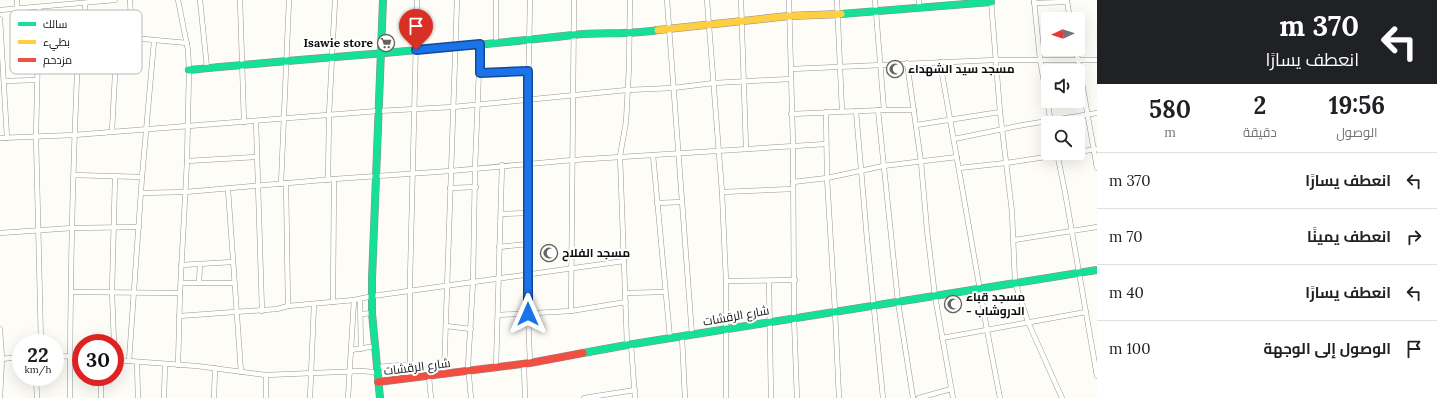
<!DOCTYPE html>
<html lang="ar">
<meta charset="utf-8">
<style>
body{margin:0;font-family:Lora,Cairo,serif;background:#f6f6f6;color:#202124;direction:rtl;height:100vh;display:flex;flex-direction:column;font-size:15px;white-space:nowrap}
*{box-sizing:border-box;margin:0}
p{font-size:13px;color:#757577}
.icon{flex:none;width:22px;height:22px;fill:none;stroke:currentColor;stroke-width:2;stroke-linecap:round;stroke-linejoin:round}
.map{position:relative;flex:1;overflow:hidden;direction:ltr}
.details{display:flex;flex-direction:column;background:#fff;width:340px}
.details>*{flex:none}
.hud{background:#202124;color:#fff;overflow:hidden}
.needle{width:26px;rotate:267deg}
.buttons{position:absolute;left:1041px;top:12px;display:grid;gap:8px}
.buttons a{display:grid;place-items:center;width:44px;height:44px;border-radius:4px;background:#fff;box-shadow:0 4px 16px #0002;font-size:20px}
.speed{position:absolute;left:12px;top:334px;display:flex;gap:8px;font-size:20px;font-weight:700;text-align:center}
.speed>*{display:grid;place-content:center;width:52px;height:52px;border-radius:50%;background:#fff;box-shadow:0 4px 16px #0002;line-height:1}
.speed small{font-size:10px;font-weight:400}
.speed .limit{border:6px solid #d22;background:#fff;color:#111}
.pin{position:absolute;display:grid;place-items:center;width:34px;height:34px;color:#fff;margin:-41px -17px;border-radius:50% 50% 50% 0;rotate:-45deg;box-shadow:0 0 4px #0007}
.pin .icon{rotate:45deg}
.me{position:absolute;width:44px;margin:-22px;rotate:0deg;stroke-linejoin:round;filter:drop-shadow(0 0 3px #0008)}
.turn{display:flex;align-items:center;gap:14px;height:84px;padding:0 12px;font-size:18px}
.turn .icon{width:52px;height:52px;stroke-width:2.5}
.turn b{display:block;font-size:28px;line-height:34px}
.eta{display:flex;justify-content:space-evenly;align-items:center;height:68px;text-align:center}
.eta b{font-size:24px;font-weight:800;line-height:28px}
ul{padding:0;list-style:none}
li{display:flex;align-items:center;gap:12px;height:56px;padding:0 12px;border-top:1px solid #e0e0e0}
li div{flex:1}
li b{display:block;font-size:15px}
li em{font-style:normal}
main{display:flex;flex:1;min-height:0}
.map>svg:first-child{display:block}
</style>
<main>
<section class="details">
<div class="hud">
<div class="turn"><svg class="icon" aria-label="left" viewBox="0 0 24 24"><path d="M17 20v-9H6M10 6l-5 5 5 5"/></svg><div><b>370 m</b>انعطف يسارًا</div></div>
</div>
<div class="eta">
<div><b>19:56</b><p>الوصول</p></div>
<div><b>2</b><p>دقيقة</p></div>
<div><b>580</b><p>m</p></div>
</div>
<ul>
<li><svg class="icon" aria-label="left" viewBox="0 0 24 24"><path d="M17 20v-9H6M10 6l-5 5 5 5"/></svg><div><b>انعطف يسارًا</b></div><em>370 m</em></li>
<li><svg class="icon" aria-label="right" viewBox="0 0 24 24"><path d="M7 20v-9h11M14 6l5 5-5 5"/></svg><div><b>انعطف يمينًا</b></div><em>70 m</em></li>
<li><svg class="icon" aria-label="left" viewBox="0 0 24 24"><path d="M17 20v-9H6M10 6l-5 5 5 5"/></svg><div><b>انعطف يسارًا</b></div><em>40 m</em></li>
<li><svg class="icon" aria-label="arrive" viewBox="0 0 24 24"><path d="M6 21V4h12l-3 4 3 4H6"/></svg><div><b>الوصول إلى الوجهة</b></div><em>100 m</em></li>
</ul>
</section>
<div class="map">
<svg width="1097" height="398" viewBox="0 0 1097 398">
<rect width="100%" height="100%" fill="#fdfcf7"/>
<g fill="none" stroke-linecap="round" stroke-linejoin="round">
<g stroke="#979795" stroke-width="5.5">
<g id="street">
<polyline points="17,0 17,9"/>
<polyline points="130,0 132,38"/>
<polyline points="200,0 207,68"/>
<polyline points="240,0 244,122"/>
<polyline points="496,0 496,44"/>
<polyline points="667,0 692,335"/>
<polyline points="707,0 722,192 726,281 726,398"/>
<polyline points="741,0 746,148"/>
<polyline points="789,0 793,145 794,318 797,398"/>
<polyline points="837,0 842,111"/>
<polyline points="875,0 884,110"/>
<polyline points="919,0 919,8"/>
<polyline points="991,0 1000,112 1012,212 1015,282 1028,322 1062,398"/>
<polyline points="1034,0 1040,59 1051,123"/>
<polyline points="1067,1 1070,19"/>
<polyline points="85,3 86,33"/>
<polyline points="1034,3 1067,2"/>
<polyline points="39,7 36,136 41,343"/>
<polyline points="0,10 115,0"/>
<polyline points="0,19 7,138"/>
<polyline points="1076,49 1097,168"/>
<polyline points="940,62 987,330 1000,398"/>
<polyline points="907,63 921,162 927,230 935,296 953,398"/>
<polyline points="791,69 995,60 1097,60"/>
<polyline points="480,73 528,71"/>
<polyline points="4,81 37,80"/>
<polyline points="878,110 898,302 913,398"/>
<polyline points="856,111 867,239 883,398"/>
<polyline points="826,112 827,178 835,311 839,398"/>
<polyline points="791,114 884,110 914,110"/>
<polyline points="256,121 262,311"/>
<polyline points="916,125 1000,112"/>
<polyline points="112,131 117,37"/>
<polyline points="0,138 74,135 378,111 453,107 627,90 673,88 714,83 790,79"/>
<polyline points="954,139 1023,125 1097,113"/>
<polyline points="1078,152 1096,149"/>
<polyline points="1057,153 1065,192 1097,376"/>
<polyline points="653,155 670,338"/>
<polyline points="187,161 257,157"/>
<polyline points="959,168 1006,163 1072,153"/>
<polyline points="74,175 142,177"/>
<polyline points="328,180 329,115 335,0"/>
<polyline points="793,182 827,178 883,166 957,157"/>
<polyline points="286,183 288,306"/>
<polyline points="281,184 289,0"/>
<polyline points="450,188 476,187"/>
<polyline points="228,189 241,372"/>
<polyline points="722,192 793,189"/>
<polyline points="141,193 186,192 334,179 450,171 573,160 826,144"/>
<polyline points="657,203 682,202"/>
<polyline points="501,214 528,213"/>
<polyline points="0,233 72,228 139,227"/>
<polyline points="1014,240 1097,227"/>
<polyline points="499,247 528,244"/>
<polyline points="181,265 233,262"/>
<polyline points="726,281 795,280"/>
<polyline points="769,281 771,398"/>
<polyline points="181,283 234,283"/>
<polyline points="199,283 200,264"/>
<polyline points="72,292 180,293"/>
<polyline points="625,293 665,292"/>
<polyline points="360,299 361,349"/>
<polyline points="333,302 334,179"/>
<polyline points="571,311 574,0"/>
<polyline points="361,315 362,314 372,313"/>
<polyline points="498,315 571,311 626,302"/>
<polyline points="179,316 277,309 288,306 354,300 373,296 624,261"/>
<polyline points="446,326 471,329"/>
<polyline points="0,329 2,359 0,398"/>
<polyline points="682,337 685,398"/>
<polyline points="942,338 1086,312"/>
<polyline points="114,343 112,292 115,177"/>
<polyline points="631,344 635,398"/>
<polyline points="627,345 620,156 626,122 629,67 630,0"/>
<polyline points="351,350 376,346"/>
<polyline points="55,356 81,357"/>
<polyline points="1,359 21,357"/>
<polyline points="115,360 197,366 266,375 362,371 373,372 378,374"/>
<polyline points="129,361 142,177 154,41"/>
<polyline points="137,362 138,398"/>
<polyline points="530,363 528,313 528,100 530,0"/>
<polyline points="524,364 525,398"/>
<polyline points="178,365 180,293 187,161 189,70 188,50 178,0"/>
<polyline points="410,366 410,280 417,0"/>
<polyline points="377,367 402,365 410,366 407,375 413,375"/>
<polyline points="496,367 502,165"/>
<polyline points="444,375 457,0"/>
<polyline points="36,377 37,398"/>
<polyline points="429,377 431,398"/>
<path d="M70,398C70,276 73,154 79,33L187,43"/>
<polyline points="101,398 101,377"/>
<polyline points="164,398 165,364"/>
<polyline points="214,398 215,368"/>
<polyline points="266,398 266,375"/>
<polyline points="310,398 314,304"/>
<polyline points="348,398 354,300"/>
<polyline points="471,398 468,366 473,282 475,168 480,45"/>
<polyline points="584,398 635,390"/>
<polyline points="919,398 951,389"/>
</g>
</g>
<g stroke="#8e8d8b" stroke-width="8">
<g id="fast">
<polyline points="841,14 991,2"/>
<path d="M189,70C317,57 445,50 573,35C601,32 630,35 658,30"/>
<polyline points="583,353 627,345 1097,270"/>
<polyline points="380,398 372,313 372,279 383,0"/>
</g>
</g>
<g stroke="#8e8d8b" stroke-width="8">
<polyline id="slow" points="658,30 789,16 841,14"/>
</g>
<g stroke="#8e8d8b" stroke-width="8">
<polyline id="jam" points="378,382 530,363 583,353"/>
</g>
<use href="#street" stroke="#fffffe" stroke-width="4.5"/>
<use href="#fast" stroke="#16e098" stroke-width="7"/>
<use href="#slow" stroke="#ffcf43" stroke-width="7"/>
<use href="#jam" stroke="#f24e42" stroke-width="7"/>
</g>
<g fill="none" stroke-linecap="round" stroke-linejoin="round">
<g stroke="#114b97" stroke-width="10">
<polyline id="route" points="416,50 480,44 480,73 528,71 528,314"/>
</g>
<use href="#route" stroke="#1a73e8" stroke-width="7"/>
</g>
<defs>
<g id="supermarket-ring" transform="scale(0.9)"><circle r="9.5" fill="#fff" stroke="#646362" stroke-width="1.5"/><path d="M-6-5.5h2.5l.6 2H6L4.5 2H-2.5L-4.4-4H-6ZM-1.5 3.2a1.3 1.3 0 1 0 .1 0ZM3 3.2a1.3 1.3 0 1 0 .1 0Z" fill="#646362"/></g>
<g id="mosque-ring" transform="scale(0.9)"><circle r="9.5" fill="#fff" stroke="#646362" stroke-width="1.5"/><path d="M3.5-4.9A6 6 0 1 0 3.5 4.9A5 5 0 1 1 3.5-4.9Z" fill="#646362"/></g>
</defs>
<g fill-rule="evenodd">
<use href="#supermarket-ring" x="386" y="43"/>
<use href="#mosque-ring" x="895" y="69"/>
<use href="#mosque-ring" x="549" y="253"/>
<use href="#mosque-ring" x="953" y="304"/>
</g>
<g text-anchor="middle" stroke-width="4" stroke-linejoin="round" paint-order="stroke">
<g font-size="12" font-weight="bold" fill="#111" stroke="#fff" text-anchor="start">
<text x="373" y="47" text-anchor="end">Isawie store</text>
<text x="908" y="73">مسجد سيد الشهداء</text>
<text x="562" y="257">مسجد الفلاح</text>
<text x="966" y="301">مسجد قباء<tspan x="966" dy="14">- الدروشاب</tspan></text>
</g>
<g font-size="12" fill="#111" stroke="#fff">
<text transform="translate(736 316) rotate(-10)" y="4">شارع الرقشات</text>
<text transform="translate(417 367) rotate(-7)" y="4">شارع الرقشات</text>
</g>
</g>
<rect x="10" y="10" width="132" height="64" rx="6" fill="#fff" stroke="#b8b8b8" stroke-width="1"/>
<rect x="18" y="22" width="18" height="4" fill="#16e098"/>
<rect x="18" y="40" width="18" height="4" fill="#ffcf43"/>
<rect x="18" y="58" width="18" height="4" fill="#f24e42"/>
<g font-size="11" fill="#111">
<text x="43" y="28">سالك</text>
<text x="43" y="46">بطيء</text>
<text x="43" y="64">مزدحم</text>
</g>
</svg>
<div class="buttons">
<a><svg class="needle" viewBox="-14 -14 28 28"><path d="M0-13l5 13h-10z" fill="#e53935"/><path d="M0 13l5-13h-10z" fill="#757577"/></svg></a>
<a><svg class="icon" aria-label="sound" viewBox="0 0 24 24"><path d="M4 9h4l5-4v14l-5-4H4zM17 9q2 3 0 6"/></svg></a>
<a><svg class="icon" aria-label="search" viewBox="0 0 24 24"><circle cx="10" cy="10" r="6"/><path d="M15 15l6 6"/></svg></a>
</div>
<div class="speed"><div>22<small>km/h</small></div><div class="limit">30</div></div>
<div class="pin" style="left:416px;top:50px;background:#d93025"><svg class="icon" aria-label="arrive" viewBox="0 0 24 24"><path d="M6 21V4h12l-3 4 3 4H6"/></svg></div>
<svg class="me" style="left:528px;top:314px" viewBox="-20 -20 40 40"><path d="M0-17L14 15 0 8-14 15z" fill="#1a73e8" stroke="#fff" stroke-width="4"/></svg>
</div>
</main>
